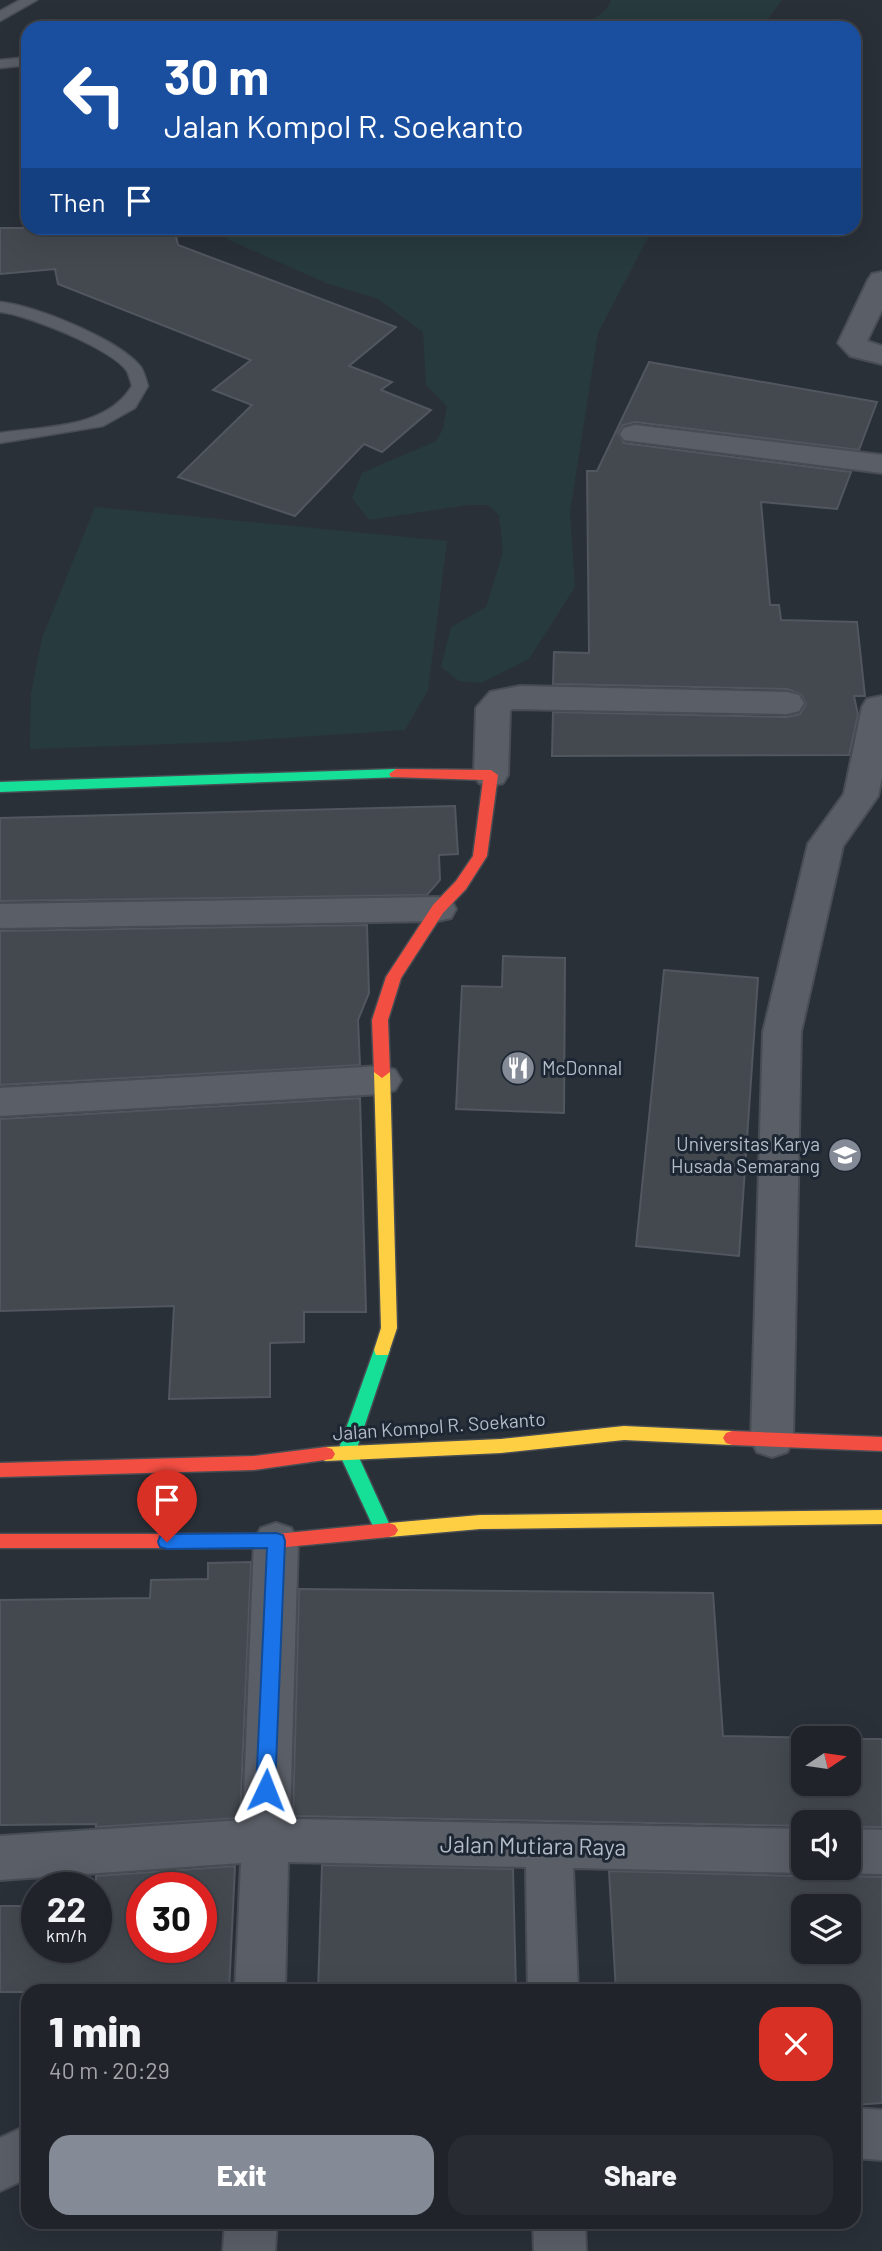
<!DOCTYPE html>
<meta charset="utf-8">
<style>
body{margin:0;font-family:Barlow,sans-serif;background:#282c32;color:#f1f3f6;height:100vh;display:flex;flex-direction:column;font-size:26px;white-space:nowrap}
*{box-sizing:border-box;margin:0}
p{font-size:23px;color:#a2a4a8}
.icon{flex:none;width:38px;height:38px;fill:none;stroke:currentColor;stroke-width:2;stroke-linecap:round;stroke-linejoin:round}
.map{position:relative;flex:1;overflow:hidden}
.panel{position:absolute;left:21px;top:1984px;width:840px;height:245px;display:flex;flex-direction:column;background:#20242a;border-radius:21px;box-shadow:0 7px 28px #0002,0 0 0 2px #3d4147}
.panel>*{flex:none}
.hud{position:absolute;left:21px;top:21px;width:840px;height:214px;border-radius:21px;box-shadow:0 7px 28px #0002,0 0 0 2px #3d4147;background:#1a4fa0;color:#fff;overflow:hidden}
.needle{width:46px;rotate:77deg}
.fabs{position:absolute;left:791px;top:1726px;display:grid;gap:14px}
.fabs a{display:grid;place-items:center;width:70px;height:70px;border-radius:14px;background:#20242a;box-shadow:0 7px 28px #0002,0 0 0 2px #3d4147;font-size:35px}
.speed{position:absolute;left:21px;top:1872px;display:flex;gap:14px;font-size:35px;font-weight:700;text-align:center}
.speed>*{display:grid;place-content:center;width:91px;height:91px;border-radius:50%;background:#20242a;box-shadow:0 7px 28px #0002,0 0 0 2px #3d4147;line-height:1}
.speed small{font-size:18px;font-weight:400}
.speed .limit{border:10px solid #d22;background:#fff;color:#111}
.pin{position:absolute;display:grid;place-items:center;width:60px;height:60px;color:#fff;margin:-72px -30px;border-radius:50% 50% 50% 0;rotate:-45deg;box-shadow:0 0 7px #0007}
.pin .icon{rotate:45deg}
.me{position:absolute;width:77px;margin:-38px;rotate:2deg;stroke-linejoin:round;filter:drop-shadow(0 0 5px #0008)}
.turn{display:flex;align-items:center;gap:24px;height:147px;padding:0 28px;font-size:32px}
.turn .icon{width:91px;height:91px;stroke-width:2.5}
.turn b{display:block;font-size:49px;line-height:60px}
.then{display:flex;align-items:center;height:66px;padding:0 28px;background:#0003;gap:14px;font-size:26px}
.round{display:grid;place-items:center;flex:none;width:74px;height:74px;border-radius:21px;background:#282c32}
.headline{display:flex;align-items:center;justify-content:space-between;height:119px;padding:0 28px}
h1{font-size:42px;font-weight:800;line-height:52px}
.action{display:flex;gap:14px;margin-top:auto;padding:14px 28px}
.action a{flex:1;height:80px;border-radius:21px;background:#848b96;color:#fff;font-size:28px;font-weight:800;line-height:80px;text-align:center}
.action a+a{background:#282c32;color:#f1f3f6}
.map>svg:first-child{display:block}
</style>
<div class="map">
<svg width="882" height="2251" viewBox="0 0 882 2251">
<rect width="100%" height="100%" fill="#2a3038"/>
<g fill="#273a3e">
<path d="M611,0H782L761,28H571C586,22 606,17 611,0Z"/>
<polygon points="223,228 653,228 598,333 570,512 575,587 529,659 481,683 459,681 441,667 451,627 486,607 503,552 499,515 488,505 467,505 369,520 352,498 362,473 436,441 443,429 447,406 426,385 423,332 378,299 326,283 227,239"/>
<polygon points="95,507 447,541 428,690 405,730 226,742 30,749 31,693 42,638"/>
</g>
<g fill="#444950" stroke="#52575f" stroke-width="2" fill-rule="evenodd">
<polygon points="0,228 174,228 178,245 396,327 349,366 392,382 381,390 431,410 382,452 364,444 295,516 178,477 252,405 213,390 251,360 58,284 55,269 0,274"/>
<polygon points="649,362 877,402 859,450 635,422 623,425 618,433 624,443 851,472 837,509 761,502 770,605 779,605 781,620 857,622 865,696 854,696 858,715 849,755 552,756 553,712 787,717 800,714 806,704 801,694 787,689 553,684 554,652 589,653 587,471 597,471"/>
<polygon points="455,806 458,854 439,855 440,880 427,895 0,901 0,818"/>
<polygon points="367,925 369,993 358,1020 360,1065 0,1085 0,931"/>
<polygon points="503,956 565,958 564,1113 456,1109 462,986 502,987"/>
<polygon points="664,970 758,978 739,1256 636,1246"/>
<polygon points="360,1098 366,1312 304,1312 304,1342 270,1343 270,1397 169,1399 174,1306 0,1311 0,1119"/>
<polygon points="251,1562 240,1818 96,1827 96,1824 0,1825 0,1600 150,1598 151,1580 208,1579 208,1563"/>
<polygon points="299,1589 713,1593 723,1736 821,1738 803,1738 803,1783 849,1783 849,1739 882,1739 882,1827 849,1827 849,1822 803,1822 803,1826 293,1816"/>
<polygon points="322,1865 513,1869 516,1992 318,1992"/>
<path d="M235,1866L229,1992H0V1906H37V1948H96V1876ZM142,1888H201V1948H142Z"/>
<path d="M819,1867H833L849,1876L882,1877V2103L854,2105V1992H616L609,1871L803,1876ZM803,1906H849V1951H803Z"/>
</g>
<g fill="none" stroke-linecap="round" stroke-linejoin="round">
<g stroke="#484c53" stroke-width="3">
<g id="lane">
<polygon points="20,0 37,0 0,21 0,11"/>
<polygon points="28,57 28,65 0,68 0,60"/>
<path d="M0,302C34,305 118,339 140,366C144,371 146,380 148,386L135,408L103,426L0,443V433C45,426 106,429 132,386C131,382 129,375 127,371C112,349 26,314 0,312Z"/>
</g>
</g>
<g stroke="#484c53" stroke-width="4">
<g id="street">
<polygon points="882,272 882,310 867,341 882,346 882,364 850,356 838,343 868,280 872,274"/>
<polygon points="635,425 882,455 882,473 624,440 620,434 624,428"/>
<polygon points="520,686 787,692 799,695 804,703 799,711 787,714 512,709 510,711 508,775 503,783 491,786 479,783 474,775 476,708 490,692"/>
<polygon points="882,696 882,777 878,796 843,846 801,1032 793,1440 787,1452 772,1457 757,1452 751,1440 763,1032 808,844 844,794 862,707 867,699"/>
<polygon points="438,897 451,900 456,909 451,918 438,921 0,928 0,904"/>
<polygon points="382,1066 395,1070 401,1080 395,1090 382,1094 0,1116 0,1088"/>
<polygon points="276,1523 291,1528 298,1541 290,1819 803,1829 803,1867 817,1867 803,1873 573,1868 578,1992 528,1992 526,1867 288,1862 285,1992 235,1992 241,1863 0,1880 0,1836 243,1820 254,1541 261,1528"/>
<polygon points="849,1829 882,1830 882,1874 849,1873 835,1867 849,1867"/>
<polygon points="854,2108 882,2110 882,2160 854,2158"/>
<polygon points="28,2125 28,2178 0,2191 0,2138"/>
<polygon points="225,2222 277,2222 275,2251 223,2251"/>
<polygon points="533,2222 585,2222 586,2251 534,2251"/>
</g>
</g>
<g stroke="#484c53" stroke-width="3">
<g id="fast">
<polygon points="396,769 403,774 401,777 0,792 0,782"/>
<polygon points="382,1343 388,1345 390,1350 356,1451 392,1530 389,1535 383,1537 377,1535 338,1451 374,1350 376,1345"/>
</g>
</g>
<g stroke="#484c53" stroke-width="3">
<g id="slow">
<polygon points="382,1066 390,1072 397,1328 388,1355 376,1355 374,1350 381,1328 374,1072"/>
<polygon points="624,1426 732,1431 738,1433 741,1438 738,1443 732,1445 624,1440 501,1453 326,1461 320,1459 317,1454 320,1449 326,1447 501,1439"/>
<polygon points="882,1510 882,1524 480,1529 389,1537 383,1535 380,1530 383,1525 389,1523 480,1515"/>
</g>
</g>
<g stroke="#484c53" stroke-width="3">
<g id="jam">
<polygon points="396,769 491,770 498,775 487,856 466,889 443,913 401,978 388,1020 390,1072 382,1078 374,1072 372,1020 386,977 433,905 456,881 473,856 483,780 391,777 389,774"/>
<polygon points="732,1431 882,1437 882,1451 732,1445 726,1443 723,1438 726,1433"/>
<polygon points="326,1447 332,1449 335,1454 332,1459 254,1470 0,1477 0,1463 254,1456"/>
<polygon points="389,1523 395,1525 398,1530 395,1535 389,1537 276,1548 0,1548 0,1534 276,1534"/>
</g>
</g>
<use href="#lane" fill="#5a5e66" fill-rule="evenodd"/>
<use href="#street" fill="#5a5e66" fill-rule="evenodd"/>
<use href="#fast" fill="#16e098" fill-rule="evenodd"/>
<use href="#slow" fill="#ffcf43" fill-rule="evenodd"/>
<use href="#jam" fill="#f24e42" fill-rule="evenodd"/>
</g>
<polygon fill="#1a73e8" stroke="#114b97" stroke-width="2" points="276,1533 283,1535 285,1541 275,1790 273,1796 266,1799 259,1796 256,1790 267,1548 167,1549 160,1547 158,1542 160,1536 167,1534"/>
<defs>
<g id="restaurant-disc" transform="scale(1.75)"><circle r="9.5" fill="#848b96" stroke="#1d2633"/><path d="M-5-6h1v4h1v-4h1v4h1v-4h1v5L-1.5 .5V6h-2V.5L-5-1ZM5-6V6H3V1.5H1.5Q1.5-4 5-6Z" fill="#fff"/></g>
<g id="university-disc" transform="scale(1.75)"><circle r="9.5" fill="#848b96" stroke="#1d2633"/><path d="M0-5L7-2L0 1L-7-2ZM-4 1L0 2.5L4 1V4Q0 6-4 4Z" fill="#fff"/></g>
</defs>
<g fill-rule="evenodd">
<use href="#restaurant-disc" x="518" y="1068"/>
<use href="#university-disc" x="845" y="1155"/>
</g>
<g text-anchor="middle" stroke-width="6" stroke-linejoin="round" paint-order="stroke">
<g font-size="19" fill="#b4bcc9" stroke="#1d2633" text-anchor="start">
<text x="542" y="1075">McDonnal</text>
<text x="820" y="1151" text-anchor="end">Universitas Karya<tspan x="820" dy="22">Husada Semarang</tspan></text>
</g>
<g font-size="19" fill="#b4bcc9" stroke="#1d2633">
<text transform="translate(439 1426) rotate(-4)" y="7">Jalan Kompol R. Soekanto</text>
</g>
<g font-size="23" fill="#b4bcc9" stroke="#1d2633">
<text transform="translate(533 1846) rotate(1)" y="8">Jalan Mutiara Raya</text>
</g>
</g>
</svg>
<div class="fabs">
<a><svg class="needle" viewBox="-14 -14 28 28"><path d="M0-13l5 13h-10z" fill="#e53935"/><path d="M0 13l5-13h-10z" fill="#a2a4a8"/></svg></a>
<a><svg class="icon" aria-label="sound" viewBox="0 0 24 24"><path d="M4 9h4l5-4v14l-5-4H4zM17 9q2 3 0 6"/></svg></a>
<a><svg class="icon" aria-label="layers" viewBox="0 0 24 24"><path d="M12 4l9 5-9 5-9-5zM3 14l9 5 9-5"/></svg></a>
</div>
<div class="speed"><div>22<small>km/h</small></div><div class="limit">30</div></div>
<div class="pin" style="left:167px;top:1542px;background:#d93025"><svg class="icon" aria-label="arrive" viewBox="0 0 24 24"><path d="M6 21V4h12l-3 4 3 4H6"/></svg></div>
<svg class="me" style="left:266px;top:1790px" viewBox="-20 -20 40 40"><path d="M0-17L14 15 0 8-14 15z" fill="#1a73e8" stroke="#fff" stroke-width="4"/></svg>
<div class="hud">
<div class="turn"><svg class="icon" aria-label="left" viewBox="0 0 24 24"><path d="M17 20v-9H6M10 6l-5 5 5 5"/></svg><div><b>30 m</b>Jalan Kompol R. Soekanto</div></div>
<div class="then">Then<svg class="icon" aria-label="arrive" viewBox="0 0 24 24"><path d="M6 21V4h12l-3 4 3 4H6"/></svg></div>
</div>
<section class="panel">
<div class="headline"><div><h1>1 min</h1><p>40 m · 20:29</p></div><a class="round" style="background:#d93025;color:#fff"><svg class="icon" aria-label="close" viewBox="0 0 24 24"><path d="M6 6l12 12M18 6L6 18"/></svg></a></div>
<div class="action"><a>Exit</a><a>Share</a></div>
</section>
</div>
